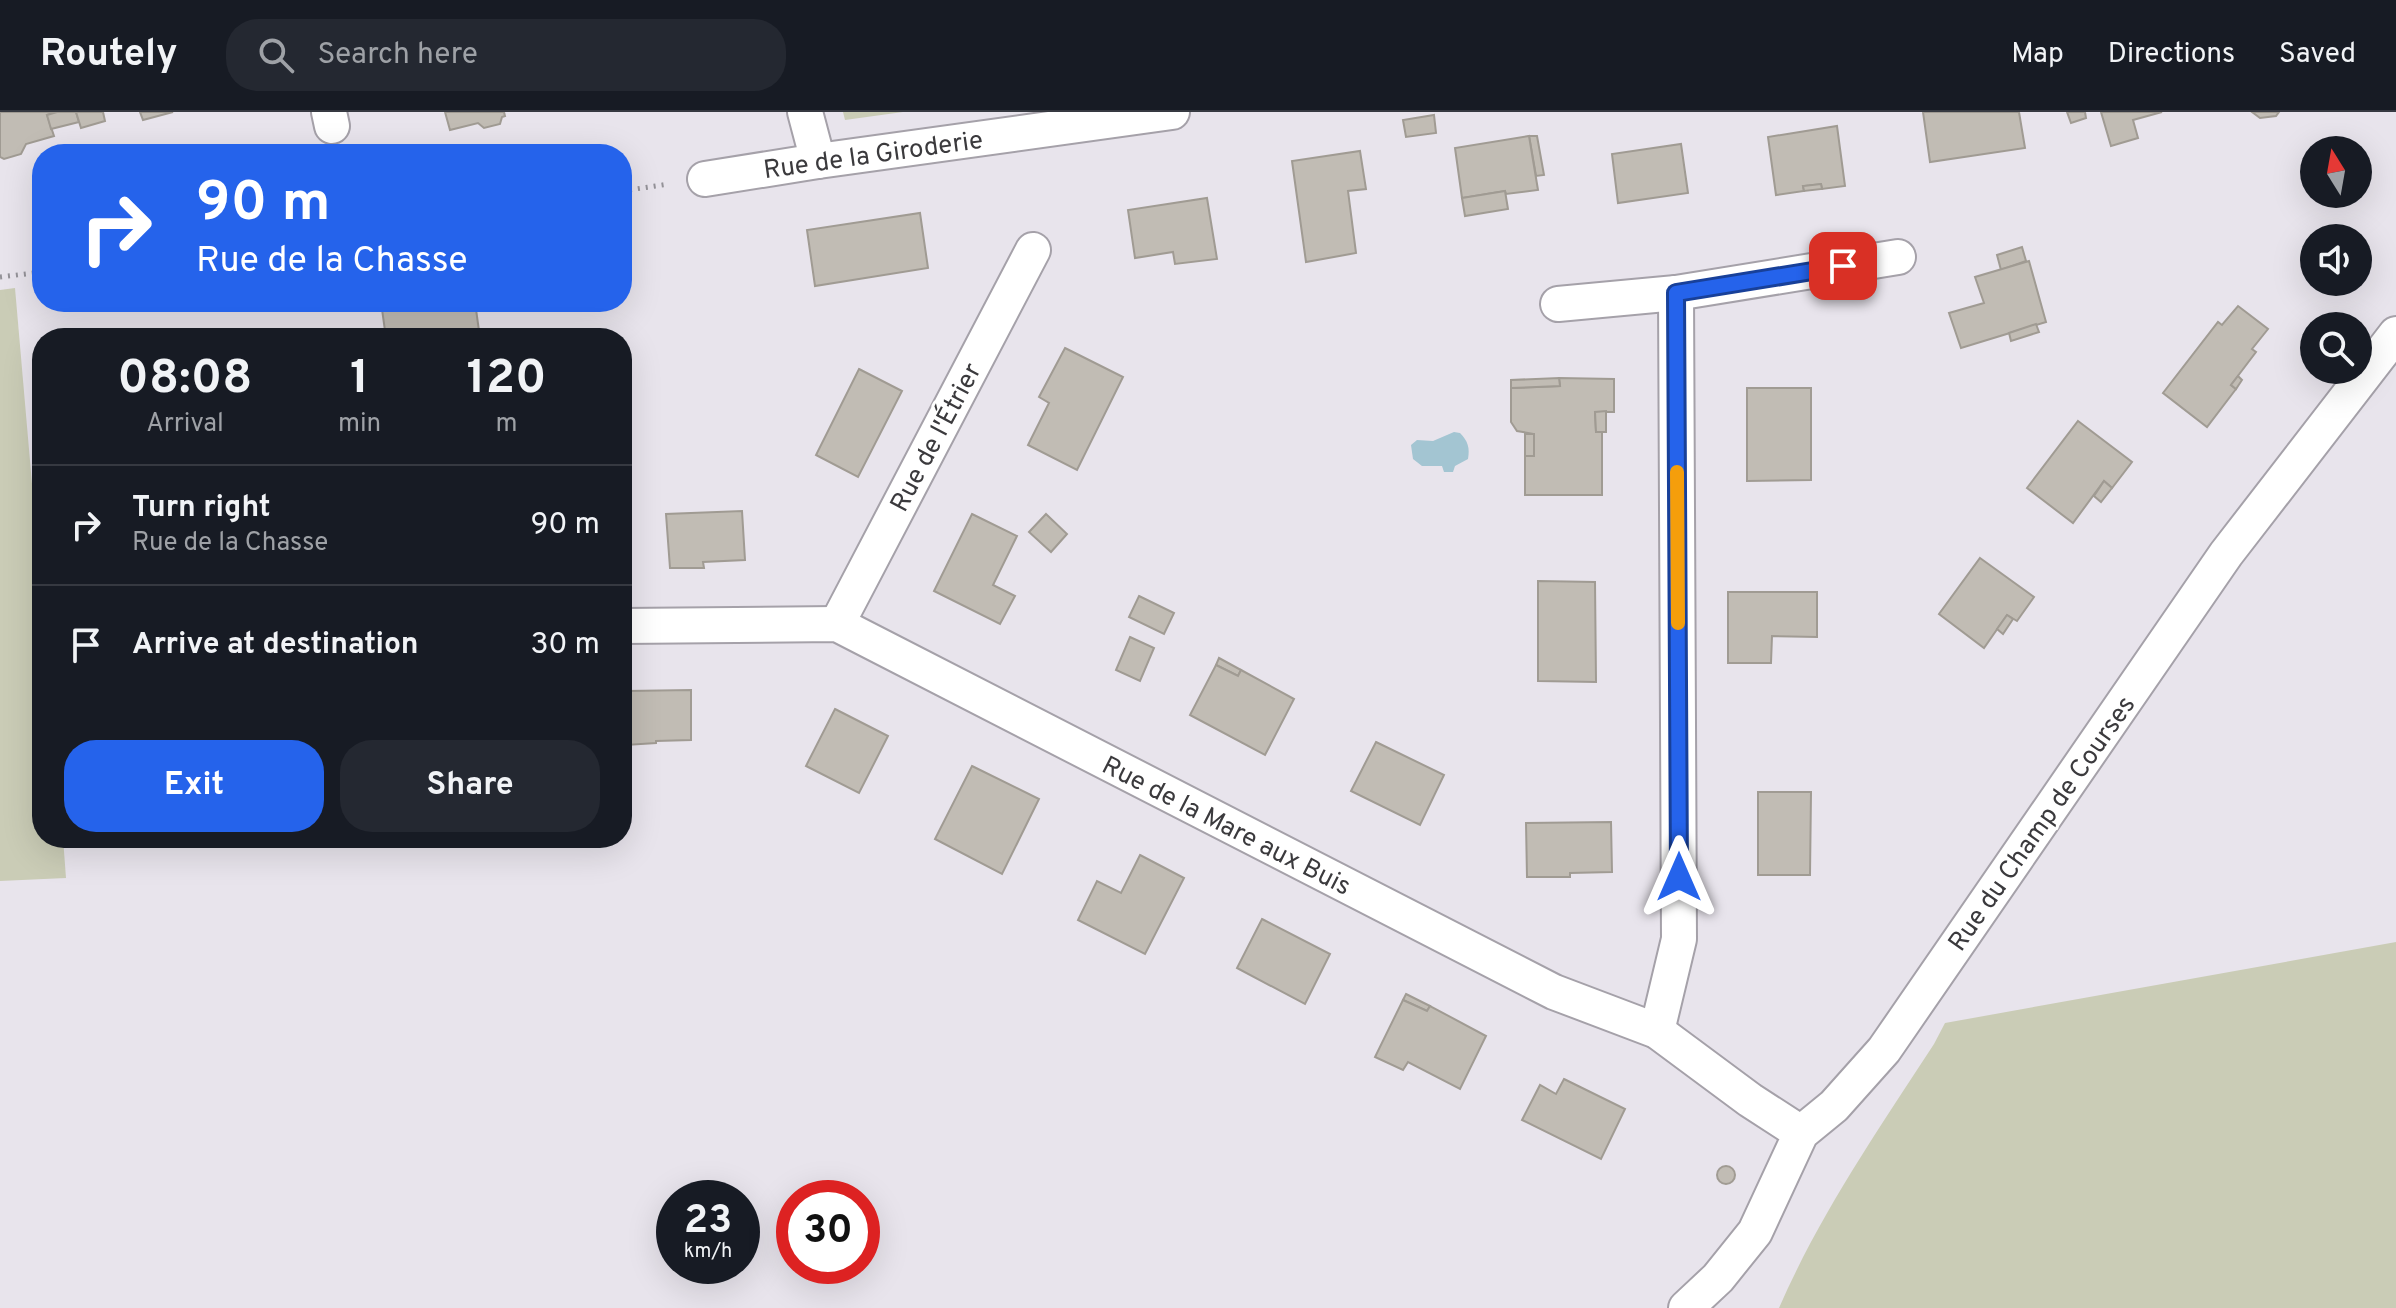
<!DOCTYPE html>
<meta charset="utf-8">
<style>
body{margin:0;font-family:Overpass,sans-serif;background:#242831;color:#f1f3f6;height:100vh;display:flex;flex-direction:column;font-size:30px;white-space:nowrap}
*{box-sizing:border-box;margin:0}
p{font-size:26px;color:#9ea1a6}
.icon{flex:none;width:44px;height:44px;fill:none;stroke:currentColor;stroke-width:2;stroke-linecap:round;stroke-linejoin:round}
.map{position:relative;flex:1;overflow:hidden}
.drawer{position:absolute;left:32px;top:216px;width:600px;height:520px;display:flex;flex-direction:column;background:#171b24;border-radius:32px;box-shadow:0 8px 32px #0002}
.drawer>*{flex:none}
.guide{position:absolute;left:32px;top:32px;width:600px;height:168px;border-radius:32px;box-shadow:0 8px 32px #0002;background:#2563eb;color:#fff;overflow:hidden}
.needle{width:52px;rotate:349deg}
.controls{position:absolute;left:2300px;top:24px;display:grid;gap:16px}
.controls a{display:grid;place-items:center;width:72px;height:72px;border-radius:50%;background:#171b24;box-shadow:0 8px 32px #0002;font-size:40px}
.speed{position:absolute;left:656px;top:1068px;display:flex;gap:16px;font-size:40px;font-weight:700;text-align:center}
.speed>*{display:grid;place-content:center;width:104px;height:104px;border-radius:50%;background:#171b24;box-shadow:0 8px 32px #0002;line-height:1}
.speed small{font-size:20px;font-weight:400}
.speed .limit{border:12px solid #d22;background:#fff;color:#111}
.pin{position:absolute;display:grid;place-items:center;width:68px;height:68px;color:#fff;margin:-34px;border-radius:16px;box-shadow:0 4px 12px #0006}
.me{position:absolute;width:88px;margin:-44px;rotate:0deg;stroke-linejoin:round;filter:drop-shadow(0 0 6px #0008)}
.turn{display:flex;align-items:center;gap:28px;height:168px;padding:0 32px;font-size:36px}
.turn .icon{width:104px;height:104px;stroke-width:2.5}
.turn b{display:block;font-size:56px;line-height:68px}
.eta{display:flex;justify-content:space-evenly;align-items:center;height:136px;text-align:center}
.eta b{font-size:48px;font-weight:700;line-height:56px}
.button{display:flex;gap:16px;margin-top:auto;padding:16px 32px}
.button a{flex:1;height:92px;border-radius:32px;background:#2563eb;color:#fff;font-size:32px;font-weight:700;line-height:92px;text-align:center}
.button a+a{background:#242831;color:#f1f3f6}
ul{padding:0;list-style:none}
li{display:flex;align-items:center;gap:24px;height:120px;padding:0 32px;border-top:2px solid #363941}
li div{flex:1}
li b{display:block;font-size:30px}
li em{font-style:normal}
header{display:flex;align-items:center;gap:48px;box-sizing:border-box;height:112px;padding:0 40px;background:#171b24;border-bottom:2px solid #363941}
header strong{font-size:38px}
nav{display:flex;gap:44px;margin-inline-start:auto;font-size:28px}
.search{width:560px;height:72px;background:#242831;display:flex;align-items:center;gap:20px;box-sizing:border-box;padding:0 28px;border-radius:32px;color:#9ea1a6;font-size:30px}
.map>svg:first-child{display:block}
</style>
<header>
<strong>Routely</strong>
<div class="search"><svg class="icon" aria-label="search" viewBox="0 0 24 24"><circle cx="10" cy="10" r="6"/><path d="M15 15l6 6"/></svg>Search here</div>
<nav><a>Map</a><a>Directions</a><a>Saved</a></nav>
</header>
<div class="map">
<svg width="2396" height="1196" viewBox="0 0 2396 1196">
<rect width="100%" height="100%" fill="#e8e4ec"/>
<g fill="#caccb6">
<polygon points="843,0 903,0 845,8"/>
<polygon points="15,176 42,487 42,726 63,726 66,766 0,769 0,178"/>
<path d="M2396,830V1196H1779C1820,1102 1878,1018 1934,932L1945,911Z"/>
</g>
<path fill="#a3c5d2" d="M1454,320L1460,321C1468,329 1470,336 1468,347L1455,354L1453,360H1444L1442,354H1422L1413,347L1411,333L1417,328L1433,329Z"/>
<g fill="#c1bcb4" stroke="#a09b93" stroke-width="2">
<polygon points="0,0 57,0 47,3 54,24 26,32 21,42 4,47 0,45"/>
<polygon points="57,0 76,0 79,10 51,17 47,3"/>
<polygon points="76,0 103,0 105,9 81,16"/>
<polygon points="140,0 173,0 143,8"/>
<polygon points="445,0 504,0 505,4 502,5 500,12 484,16 478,11 450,18"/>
<polygon points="1923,0 2019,0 2025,36 1930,50"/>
<polygon points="2067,0 2085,0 2086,6 2071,11"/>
<polygon points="2101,0 2162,0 2133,8 2138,26 2111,34"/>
<polygon points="2252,0 2279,0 2276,4 2260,6"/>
<polygon points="1434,3 1436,21 1406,25 1403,8"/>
<polygon points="1837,14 1845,74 1822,77 1821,72 1803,74 1804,79 1776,83 1768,25"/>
<polygon points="1529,24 1537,24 1544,63 1536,64"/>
<polygon points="1529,24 1538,78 1506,82 1505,79 1462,86 1455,36"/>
<polygon points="1681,32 1688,81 1618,91 1612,42"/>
<polygon points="1360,39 1366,77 1348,79 1356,141 1306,150 1292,49"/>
<polygon points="1821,72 1822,77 1804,79 1803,74"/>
<polygon points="1505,79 1508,97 1465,104 1462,86"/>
<polygon points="1207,86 1217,147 1175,152 1173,140 1135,146 1128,98"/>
<polygon points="920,101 928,156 815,174 807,118"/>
<polygon points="2022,135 2026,149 2001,158 1997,143"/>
<polygon points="2029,149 2046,210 1961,236 1949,201 1984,191 1975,165"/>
<polygon points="381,190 475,190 480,226 386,226"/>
<polygon points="2238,194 2268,217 2252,237 2256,240 2231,273 2236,277 2207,315 2163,281 2218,210 2222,213"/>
<polygon points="2036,212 2039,220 2011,229 2009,221"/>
<polygon points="1065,236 1123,265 1077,358 1028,333 1049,291 1039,285"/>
<polygon points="859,257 902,279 858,365 816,343"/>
<polygon points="2238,264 2242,268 2236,277 2231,273"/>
<polygon points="1559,266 1614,267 1614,300 1595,300 1596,320 1602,320 1602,383 1525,383 1525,344 1534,344 1534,322 1517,319 1511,310 1511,276 1560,274"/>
<polygon points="1559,266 1560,274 1511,276 1511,268"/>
<polygon points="1747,276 1811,276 1811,368 1747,369"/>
<polygon points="1606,299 1606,320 1596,320 1595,300"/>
<polygon points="2078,309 2132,350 2112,376 2104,369 2073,411 2027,376"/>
<rect x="1525" y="322" width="9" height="22"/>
<polygon points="2104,369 2112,376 2101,390 2094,384"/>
<polygon points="742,399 745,448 703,450 704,456 670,456 666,402"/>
<polygon points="972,402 1017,424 993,473 1015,484 1000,512 934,479"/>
<polygon points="1046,402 1067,422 1051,440 1029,420"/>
<polygon points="1980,446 2034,485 2017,509 2007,503 1984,536 1939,502"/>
<polygon points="1538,469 1595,470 1596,570 1538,569"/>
<polygon points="1728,480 1817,480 1817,525 1772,524 1771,551 1728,551"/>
<polygon points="1139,484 1174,501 1164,522 1129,505"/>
<polygon points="2007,503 2013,507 2003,522 1997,517"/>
<polygon points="1130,525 1154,536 1140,569 1116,558"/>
<polygon points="1219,546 1241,558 1238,564 1216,553"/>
<polygon points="1216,553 1238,564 1241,558 1294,587 1265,643 1190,603"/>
<polygon points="691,578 691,628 656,629 656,631 626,633 627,579"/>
<polygon points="835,597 888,624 859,681 806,654"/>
<polygon points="1376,630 1444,663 1420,713 1351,679"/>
<polygon points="972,654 1039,687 1002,762 935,727"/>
<polygon points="1758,680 1811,680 1810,763 1758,763"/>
<polygon points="1611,710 1612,760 1570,761 1570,765 1527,765 1526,711"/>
<polygon points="1140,743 1184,766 1145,842 1078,808 1097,769 1121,781"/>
<polygon points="1262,807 1330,842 1305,892 1237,856"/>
<polygon points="1406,882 1430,894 1427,899 1403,888"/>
<polygon points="1403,888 1427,899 1430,894 1486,924 1460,977 1408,950 1403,958 1375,945"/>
<polygon points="1564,967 1625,997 1601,1047 1522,1008 1540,973 1556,982"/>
<circle cx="1726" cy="1063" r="9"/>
</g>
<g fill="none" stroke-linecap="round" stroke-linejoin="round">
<g stroke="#a5a1a9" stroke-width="38">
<g id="minor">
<polyline points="329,0 332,14"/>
<polyline points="805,0 818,49"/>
<polyline points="705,67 818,49 1172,0"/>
<polyline points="1558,192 1676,181 1898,145"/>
<polyline points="837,512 1033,138"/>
<polyline points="622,514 837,512 1554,880 1657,919 1750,988 1801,1021"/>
<polyline points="1657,919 1679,827 1676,181"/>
<polyline points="1686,1196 1718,1166 1755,1120 1801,1021 1834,994 1884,938 2226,442 2396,222"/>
</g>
</g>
<g stroke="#949298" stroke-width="5" stroke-dasharray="2 6" stroke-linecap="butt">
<polyline points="622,79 669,72"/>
<polyline points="0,165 42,160"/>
</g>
<use href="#minor" stroke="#fff" stroke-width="34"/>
</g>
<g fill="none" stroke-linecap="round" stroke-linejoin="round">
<g stroke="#184099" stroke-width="20">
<polyline id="route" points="1679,765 1676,181 1843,154"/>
</g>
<use href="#route" stroke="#2563eb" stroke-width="14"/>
<polyline stroke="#f59e0b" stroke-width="14" points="1677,360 1678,511"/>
</g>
<g text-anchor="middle" stroke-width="6" stroke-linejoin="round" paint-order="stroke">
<g font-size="26" fill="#3b3a3d" stroke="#fff">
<text transform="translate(873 42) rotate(-8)" y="9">Rue de la Giroderie</text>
<text transform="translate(935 325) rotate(-62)" y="9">Rue de l'Étrier</text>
<text transform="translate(2041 711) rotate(-55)" y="9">Rue du Champ de Courses</text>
<text transform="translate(1227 713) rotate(27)" y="9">Rue de la Mare aux Buis</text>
</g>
</g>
</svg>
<div class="controls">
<a><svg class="needle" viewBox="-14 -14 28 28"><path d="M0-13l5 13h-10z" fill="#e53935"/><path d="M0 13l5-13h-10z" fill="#9ea1a6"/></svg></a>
<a><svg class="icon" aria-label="sound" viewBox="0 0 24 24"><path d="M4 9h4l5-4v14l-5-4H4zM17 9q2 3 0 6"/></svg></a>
<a><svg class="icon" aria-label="search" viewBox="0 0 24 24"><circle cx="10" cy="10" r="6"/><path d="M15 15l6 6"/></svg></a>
</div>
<div class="speed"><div>23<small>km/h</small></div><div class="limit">30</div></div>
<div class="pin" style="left:1843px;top:154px;background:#d93025"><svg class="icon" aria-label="arrive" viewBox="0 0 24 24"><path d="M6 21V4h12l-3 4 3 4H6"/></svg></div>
<svg class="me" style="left:1679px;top:765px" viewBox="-20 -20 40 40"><path d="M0-17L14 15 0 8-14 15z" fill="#2563eb" stroke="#fff" stroke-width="4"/></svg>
<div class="guide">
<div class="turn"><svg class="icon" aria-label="right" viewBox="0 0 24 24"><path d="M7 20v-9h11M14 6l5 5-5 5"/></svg><div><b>90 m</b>Rue de la Chasse</div></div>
</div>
<section class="drawer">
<div class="eta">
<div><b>08:08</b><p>Arrival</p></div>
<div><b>1</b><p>min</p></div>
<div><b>120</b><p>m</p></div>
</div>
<ul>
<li><svg class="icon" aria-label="right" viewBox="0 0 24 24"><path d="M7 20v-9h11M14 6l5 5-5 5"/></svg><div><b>Turn right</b><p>Rue de la Chasse</p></div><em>90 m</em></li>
<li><svg class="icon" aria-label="arrive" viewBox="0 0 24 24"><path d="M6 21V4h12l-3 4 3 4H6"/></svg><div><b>Arrive at destination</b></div><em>30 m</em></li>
</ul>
<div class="button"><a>Exit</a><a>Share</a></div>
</section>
</div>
